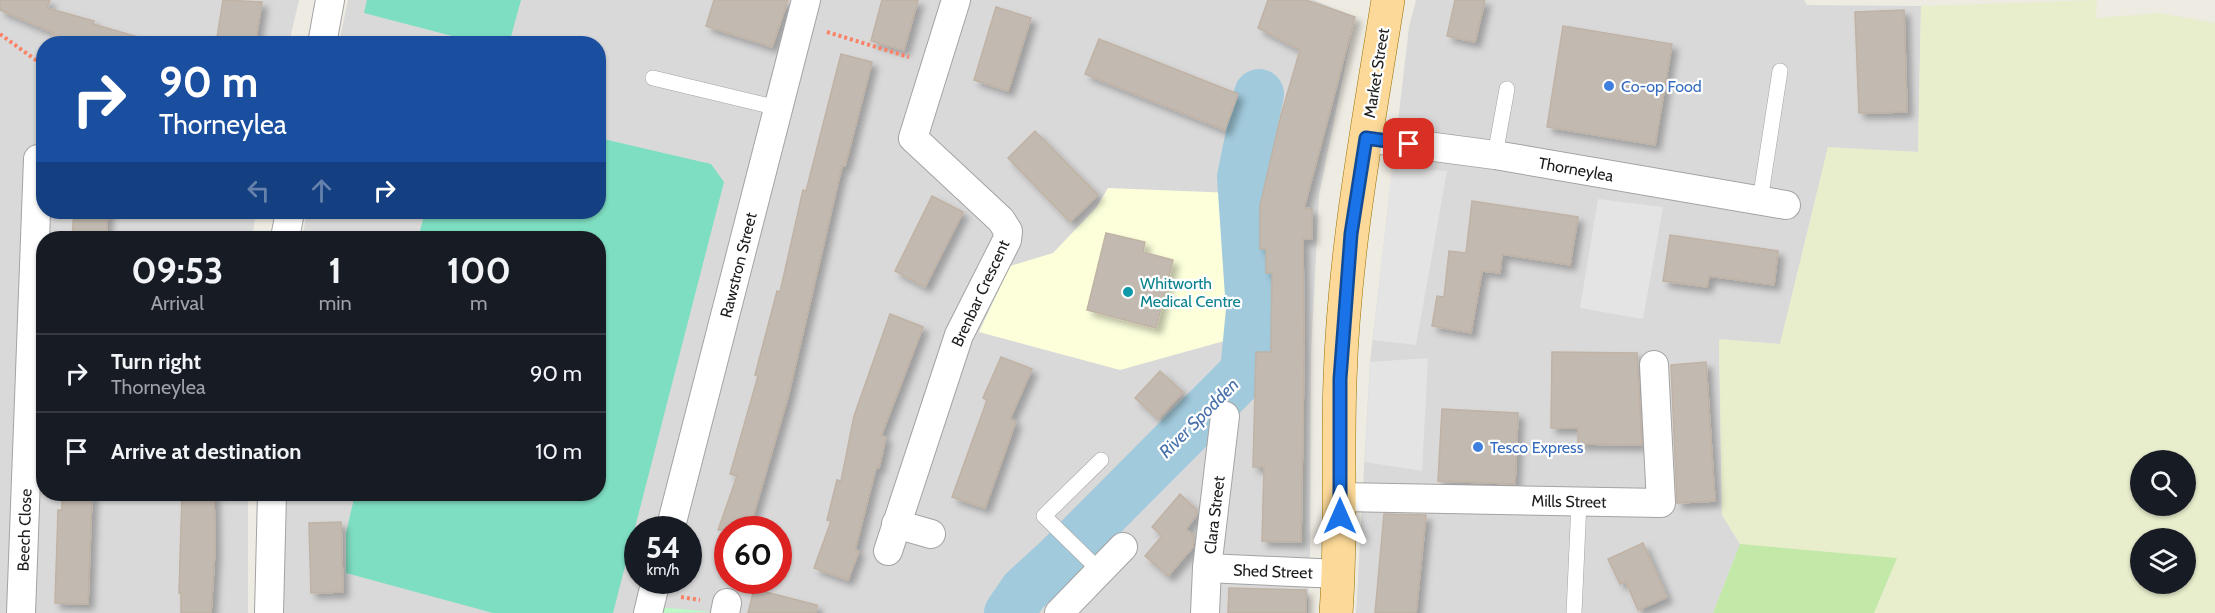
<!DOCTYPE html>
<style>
body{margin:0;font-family:Cabin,sans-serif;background:#242831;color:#f1f3f6;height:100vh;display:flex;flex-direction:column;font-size:22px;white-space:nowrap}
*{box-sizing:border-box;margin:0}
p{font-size:20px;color:#9ea1a6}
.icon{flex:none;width:33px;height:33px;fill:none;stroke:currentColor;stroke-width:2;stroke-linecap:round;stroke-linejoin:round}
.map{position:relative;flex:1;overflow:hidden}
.sheet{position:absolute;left:36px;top:231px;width:570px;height:270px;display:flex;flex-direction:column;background:#171b24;border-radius:24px;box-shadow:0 2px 4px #0004}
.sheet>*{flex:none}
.banner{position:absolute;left:36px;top:36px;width:570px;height:183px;border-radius:24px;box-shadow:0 2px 4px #0004;background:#1a4fa0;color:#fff;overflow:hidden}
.buttons{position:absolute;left:2130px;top:450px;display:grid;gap:12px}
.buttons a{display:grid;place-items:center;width:66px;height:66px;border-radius:50%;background:#171b24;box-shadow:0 2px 4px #0004;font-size:30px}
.speed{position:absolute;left:624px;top:516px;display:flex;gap:12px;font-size:30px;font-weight:700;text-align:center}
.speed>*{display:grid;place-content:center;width:78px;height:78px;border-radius:50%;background:#171b24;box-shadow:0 2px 4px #0004;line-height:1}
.speed small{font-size:15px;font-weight:400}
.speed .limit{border:9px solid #d22;background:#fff;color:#111}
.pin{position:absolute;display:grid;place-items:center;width:51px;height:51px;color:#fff;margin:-26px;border-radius:12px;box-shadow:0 3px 9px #0006}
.me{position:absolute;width:66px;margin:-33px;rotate:0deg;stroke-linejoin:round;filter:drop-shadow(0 0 4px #0008)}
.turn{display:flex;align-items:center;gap:21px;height:126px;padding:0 24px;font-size:27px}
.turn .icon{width:78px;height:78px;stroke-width:2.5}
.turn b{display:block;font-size:42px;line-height:51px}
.lanes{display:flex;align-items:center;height:57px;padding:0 24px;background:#0003;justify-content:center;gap:30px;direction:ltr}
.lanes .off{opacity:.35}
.eta{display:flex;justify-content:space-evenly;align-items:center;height:102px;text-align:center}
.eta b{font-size:36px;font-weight:700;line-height:42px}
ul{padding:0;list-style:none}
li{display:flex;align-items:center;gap:18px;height:78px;padding:0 24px;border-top:2px solid #363941}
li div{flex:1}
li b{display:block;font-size:22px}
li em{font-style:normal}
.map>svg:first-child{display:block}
</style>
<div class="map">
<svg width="2215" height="613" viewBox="0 0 2215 613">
<defs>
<filter id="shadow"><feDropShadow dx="5.5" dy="5.5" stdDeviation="3" flood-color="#0004"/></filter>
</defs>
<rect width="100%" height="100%" fill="#eeebe2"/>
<g fill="#dad9d9" fill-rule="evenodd">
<polygon points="0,0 299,0 289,43 44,44 44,212 256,212 252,238 44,238 44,494 248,494 248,613 0,613"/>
<path d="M348,0H1314L1355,17L1319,195L1311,354L1310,553L1308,613H283L285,494H598V238H302L307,212H598V44L339,43ZM638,530H688V580H638ZM728,530H778V580H728Z"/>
<polygon points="1416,0 1804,0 1807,5 1921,6 1918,152 1828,148 1780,344 1719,340 1722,515 1740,544 1713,613 1356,613 1370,362 1409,27"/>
</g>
<polygon fill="#fcffda" points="1108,188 1233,193 1242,336 1120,370 979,332 1010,266 1053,253 1096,208"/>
<path fill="#e8edcc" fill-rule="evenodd" d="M2097,0L2096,18L2159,13L2215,23V613H1874L1897,558L1740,544L1722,515L1719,339L1780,344L1828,147L1918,152L1921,6ZM2140,460H2186V506H2140ZM2140,538H2186V584H2140Z"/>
<polygon fill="#c2e9a7" points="1740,544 1897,558 1874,613 1713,613"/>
<polygon fill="#bdfac7" points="658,607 713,612 657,613"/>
<g fill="#7edec1">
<polygon points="367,0 521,0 509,44 479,43 364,13"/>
<polygon points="599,138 711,164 724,182 613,613 493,613 346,573 346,533 355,494 598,494 598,238 418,238 425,212 598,212"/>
</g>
<g fill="#e4e4e4">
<polygon points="1392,168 1447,171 1416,345 1373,340"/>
<polygon points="1598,199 1663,207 1643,319 1580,308"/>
<polygon points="1428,358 1422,471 1365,462 1370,362"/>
</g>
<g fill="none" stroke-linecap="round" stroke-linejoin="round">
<polyline stroke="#a1cadc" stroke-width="50" points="1009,613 1024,591 1059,559 1245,372 1251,310 1242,177 1259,94"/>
</g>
<g fill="#c2bab1" stroke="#c0b2a4" stroke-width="1.5" filter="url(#shadow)">
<polygon points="0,0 50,0 47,8 94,21 93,24 138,37 137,44 51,44 54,33 0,10"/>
<polygon points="223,0 262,2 255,44 216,44"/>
<polygon points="714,0 788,0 772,47 706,26"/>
<polygon points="882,0 918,0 904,50 871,41"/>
<polygon points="1268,0 1306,0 1355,17 1304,208 1312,209 1312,239 1303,239 1304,353 1301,542 1262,541 1264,467 1253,467 1256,352 1271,352 1272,273 1266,273 1266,249 1260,249 1260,206 1281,115 1300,50 1258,28"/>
<polygon points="1455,0 1485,0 1475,42 1447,36"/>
<polygon points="996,7 1031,18 1008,91 974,80"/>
<polygon points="1904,10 1907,112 1859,113 1855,12"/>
<polygon points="1563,26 1672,44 1655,145 1547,127"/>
<polygon points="1099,39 1238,94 1225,130 1085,74"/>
<polygon points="841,54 872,62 845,166 842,166 788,397 749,530 718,530 737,476 730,474 758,376 755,375 777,291 780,292 803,190 806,191"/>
<polygon points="1035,131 1098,195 1070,222 1008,158"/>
<polygon points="932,196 963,212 925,287 895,271"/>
<polygon points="1472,201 1578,217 1570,265 1502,254 1500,273 1482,271 1471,333 1432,326 1437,296 1444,297 1449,251 1466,253"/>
<polygon points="74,212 108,212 106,238 72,238"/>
<polygon points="1106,233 1145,242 1143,252 1173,260 1156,328 1087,310"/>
<polygon points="1670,235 1778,251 1774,285 1709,276 1707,287 1663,281"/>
<polygon points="890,314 923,327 881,436 886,437 879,468 876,468 855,550 859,551 848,580 814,568 831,521 827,520 837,480 841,481 854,416"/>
<polygon points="1552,352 1637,353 1642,445 1578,444 1578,428 1551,428"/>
<polygon points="1001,357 1032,369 1010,419 1016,421 985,508 952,497 987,400 983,398"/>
<polygon points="1706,362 1715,501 1677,503 1671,365"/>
<polygon points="1160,371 1183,392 1158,419 1135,398"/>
<polygon points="1442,409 1518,413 1515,484 1438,481"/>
<polygon points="62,494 92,494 88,604 55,603 58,510 62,510"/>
<polygon points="182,494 214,494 215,550 211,613 181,613 181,593 179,593"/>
<polygon points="1180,494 1197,510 1196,516 1186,529 1194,536 1193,547 1168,576 1145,556 1162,536 1152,527"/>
<polygon points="1384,514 1426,515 1416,613 1375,613"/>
<polygon points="341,522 343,592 311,593 309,523"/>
<polygon points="1643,543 1667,597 1638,610 1626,582 1620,584 1608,559"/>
<polygon points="1229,588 1306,590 1306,613 1228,613"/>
<polygon points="754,589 817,605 816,613 748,613"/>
</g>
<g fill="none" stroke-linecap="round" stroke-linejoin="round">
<g stroke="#a3a3a3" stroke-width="16">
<g id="lane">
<polyline points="653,78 778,108"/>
<polyline points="1495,155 1507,89"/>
<polyline points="1760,201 1780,71"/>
<polyline points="1100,571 1044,516 1101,460"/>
<polyline points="1574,613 1579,502"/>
</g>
</g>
<g stroke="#a3a3a3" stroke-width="30">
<g id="street">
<polyline points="322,44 330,0"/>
<polyline points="1366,138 1495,155 1786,205"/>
<polyline points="285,238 290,212"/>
<polyline points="1340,497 1661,503 1654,365"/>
<polyline points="896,524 931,534"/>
<polyline points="670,530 806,0"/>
<polyline points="888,551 959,335 1007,240 1008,231 1001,220 913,138 956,0"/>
<polyline points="1207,568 1339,574"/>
<polyline points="21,613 38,159"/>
<polyline points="269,613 272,494"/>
<polyline points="648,613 656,580"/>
<polyline points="725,613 727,603"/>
<polyline points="1059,613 1123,547"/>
<polyline points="1205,613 1207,568 1225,416"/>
</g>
</g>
<g stroke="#957000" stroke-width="34">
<path id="primary" d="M1336,613C1342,535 1337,458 1340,380C1344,252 1368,126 1388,0"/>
</g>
<g stroke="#fb8166" stroke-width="4" stroke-dasharray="3 3" stroke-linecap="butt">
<polyline points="827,32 909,57"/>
<polyline points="0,34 44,66"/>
<polyline points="40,132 44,100"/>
<polyline points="681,597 700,600"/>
</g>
<use href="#lane" stroke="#fff" stroke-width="15"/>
<use href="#street" stroke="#fff" stroke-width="28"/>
<use href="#primary" stroke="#fcd998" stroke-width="33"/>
</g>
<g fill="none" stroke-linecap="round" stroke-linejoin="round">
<g stroke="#114b97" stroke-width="15">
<polyline id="route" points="1340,516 1340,379 1351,234 1366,138 1409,144"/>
</g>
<use href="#route" stroke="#1a73e8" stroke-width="10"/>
</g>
<g fill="#3f7fe0" stroke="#fff" stroke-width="2">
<circle cx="1609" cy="86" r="6"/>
<circle cx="1478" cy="447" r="6"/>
</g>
<circle fill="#0f9aa8" stroke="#fff" stroke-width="2" cx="1128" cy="292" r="6"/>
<g text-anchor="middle" stroke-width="4.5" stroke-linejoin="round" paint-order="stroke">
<g font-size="16" fill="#1c1c1c" stroke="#fff">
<text transform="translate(1376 73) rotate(-81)" y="6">Market Street</text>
<text transform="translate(1576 169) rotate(10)" y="6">Thorneylea</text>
<text transform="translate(738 265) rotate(-76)" y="6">Rawstron Street</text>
<text transform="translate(980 293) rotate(-65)" y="6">Brenbar Crescent</text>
<text transform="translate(1569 501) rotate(1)" y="6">Mills Street</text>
<text transform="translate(1214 515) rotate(-83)" y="6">Clara Street</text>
<text transform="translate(24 530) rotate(-88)" y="6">Beech Close</text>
<text transform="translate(1273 571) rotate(2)" y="6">Shed Street</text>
</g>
<g font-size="16" fill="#366cbe" stroke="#fff" text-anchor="start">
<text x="1621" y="92">Co-op Food</text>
<text x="1490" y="453">Tesco Express</text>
</g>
<g font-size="16" fill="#0d838f" stroke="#fff" text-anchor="start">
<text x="1140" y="289">Whitworth<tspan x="1140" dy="18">Medical Centre</tspan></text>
</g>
<g font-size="18" font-style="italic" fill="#4972ac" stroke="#fff">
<text transform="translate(1199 418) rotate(-45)" y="6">River Spodden</text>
</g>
</g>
</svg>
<div class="buttons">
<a><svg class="icon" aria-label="search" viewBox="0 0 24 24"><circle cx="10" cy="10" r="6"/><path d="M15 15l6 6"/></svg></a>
<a><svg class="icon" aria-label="layers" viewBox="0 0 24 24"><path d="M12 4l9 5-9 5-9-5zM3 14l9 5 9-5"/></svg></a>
</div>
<div class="speed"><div>54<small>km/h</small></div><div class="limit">60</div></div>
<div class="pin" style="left:1409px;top:144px;background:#d93025"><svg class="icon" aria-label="arrive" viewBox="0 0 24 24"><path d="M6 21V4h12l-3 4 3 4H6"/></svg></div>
<svg class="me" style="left:1340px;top:516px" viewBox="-20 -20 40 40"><path d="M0-17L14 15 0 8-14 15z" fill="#1a73e8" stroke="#fff" stroke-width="4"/></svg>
<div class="banner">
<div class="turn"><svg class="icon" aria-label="right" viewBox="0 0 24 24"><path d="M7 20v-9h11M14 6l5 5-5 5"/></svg><div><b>90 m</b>Thorneylea</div></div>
<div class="lanes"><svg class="icon off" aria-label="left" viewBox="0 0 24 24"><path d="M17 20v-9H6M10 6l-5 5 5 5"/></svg><svg class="icon off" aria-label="ahead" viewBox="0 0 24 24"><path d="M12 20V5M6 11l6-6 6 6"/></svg><svg class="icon" aria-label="right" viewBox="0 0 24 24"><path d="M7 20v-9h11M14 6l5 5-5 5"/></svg></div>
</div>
<section class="sheet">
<div class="eta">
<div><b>09:53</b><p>Arrival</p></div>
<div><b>1</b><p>min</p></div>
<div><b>100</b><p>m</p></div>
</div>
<ul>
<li><svg class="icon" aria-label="right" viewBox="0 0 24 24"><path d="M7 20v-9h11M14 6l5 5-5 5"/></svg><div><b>Turn right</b><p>Thorneylea</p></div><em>90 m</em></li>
<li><svg class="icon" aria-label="arrive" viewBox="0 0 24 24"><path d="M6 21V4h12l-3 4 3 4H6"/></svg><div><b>Arrive at destination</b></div><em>10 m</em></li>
</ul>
</section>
</div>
